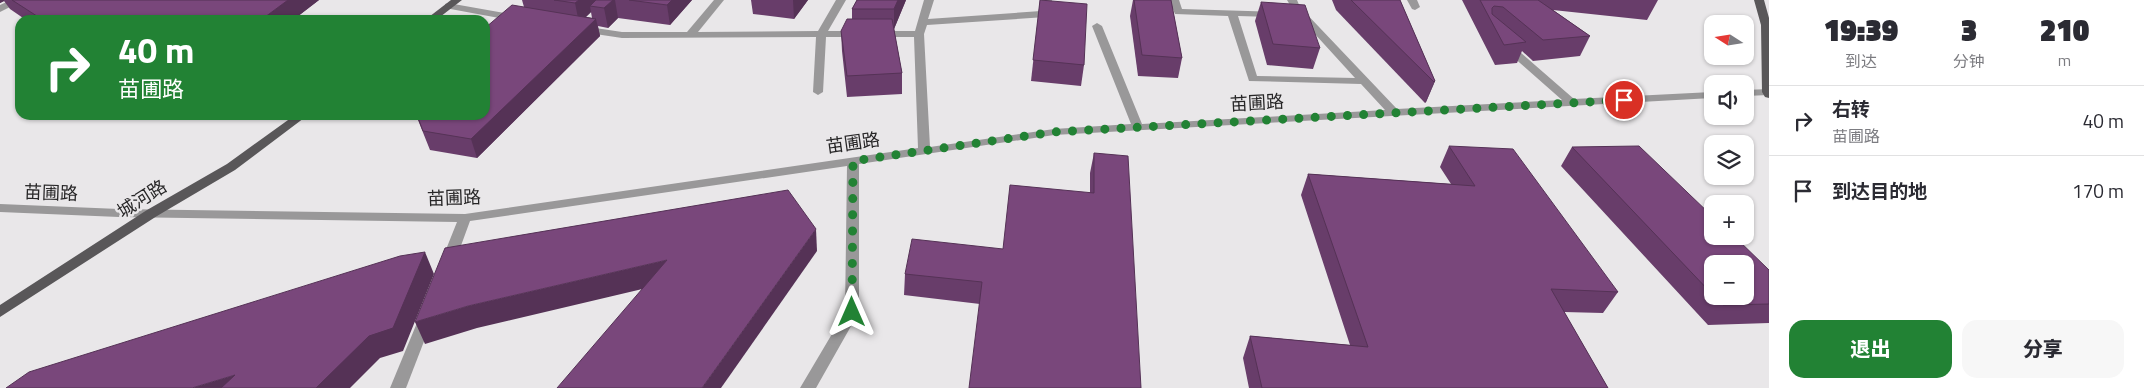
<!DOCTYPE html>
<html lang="zh">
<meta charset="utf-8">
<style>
body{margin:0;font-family:"Titillium Web","Noto Sans SC",sans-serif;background:#f7f7f7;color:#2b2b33;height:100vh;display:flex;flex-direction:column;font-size:19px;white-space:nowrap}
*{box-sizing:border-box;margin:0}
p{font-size:16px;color:#7c7c81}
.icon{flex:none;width:28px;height:28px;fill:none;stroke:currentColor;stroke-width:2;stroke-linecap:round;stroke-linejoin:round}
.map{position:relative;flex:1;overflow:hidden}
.details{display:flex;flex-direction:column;background:#fff;width:375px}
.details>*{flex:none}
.top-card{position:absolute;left:15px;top:15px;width:475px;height:105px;border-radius:15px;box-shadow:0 1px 4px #0004;background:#228234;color:#fff;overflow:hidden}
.needle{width:32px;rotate:282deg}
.fabs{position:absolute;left:1704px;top:15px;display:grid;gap:10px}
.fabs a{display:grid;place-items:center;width:50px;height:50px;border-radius:10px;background:#fff;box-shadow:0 1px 4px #0004;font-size:25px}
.pin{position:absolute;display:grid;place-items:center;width:42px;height:42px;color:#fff;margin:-21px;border:2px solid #fff;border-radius:50%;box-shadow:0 1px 5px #0007}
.me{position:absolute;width:55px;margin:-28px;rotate:0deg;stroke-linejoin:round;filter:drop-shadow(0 0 4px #0008)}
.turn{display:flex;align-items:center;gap:18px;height:105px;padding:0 20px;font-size:22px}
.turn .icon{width:65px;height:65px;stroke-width:2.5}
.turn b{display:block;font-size:35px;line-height:42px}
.eta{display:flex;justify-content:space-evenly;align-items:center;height:85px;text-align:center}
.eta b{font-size:30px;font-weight:800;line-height:35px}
.primary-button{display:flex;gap:10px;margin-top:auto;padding:10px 20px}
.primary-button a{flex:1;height:58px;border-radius:15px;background:#228234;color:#fff;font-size:20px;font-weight:800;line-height:58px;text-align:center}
.primary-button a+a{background:#f7f7f7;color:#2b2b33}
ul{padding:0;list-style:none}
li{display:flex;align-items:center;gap:15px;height:70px;padding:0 20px;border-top:1px solid #e1e1e2}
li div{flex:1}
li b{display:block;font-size:19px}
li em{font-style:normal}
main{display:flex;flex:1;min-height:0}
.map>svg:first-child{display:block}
</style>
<main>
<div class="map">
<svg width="1769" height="388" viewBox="0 0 1769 388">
<rect width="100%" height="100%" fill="#e9e7e9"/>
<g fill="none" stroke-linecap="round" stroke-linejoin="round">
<g fill="#999899" fill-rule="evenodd">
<polygon points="11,0 24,0 0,12 0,5"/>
<polygon points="714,0 724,0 698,32 818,31 836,0 846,0 828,31 859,31 864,34 859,37 826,37 823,92 818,95 813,92 816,37 622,38 582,32 577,29 582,26 622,32 687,32"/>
<polygon points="924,0 934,0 928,19 1041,11 1042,0 1052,0 1051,14 1046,17 927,25 924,34 930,147 1054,129 1131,124 1092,26 1097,23 1102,26 1142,124 1385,110 1361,84 1249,81 1228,16 1175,14 1169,0 1179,0 1182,9 1278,12 1280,14 1275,17 1238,16 1257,76 1355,78 1293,10 1287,0 1297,0 1300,7 1397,109 1562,100 1504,49 1504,45 1512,45 1574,99 1712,92 1712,98 1054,135 859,164 859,312 816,388 800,388 845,312 847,166 470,221 455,262 453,265 443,265 441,262 457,222 119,217 0,212 0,204 119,209 465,214 918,148 914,37 879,37 874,34 879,31 915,31"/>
<polygon points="1407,0 1417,0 1420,7 1415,10 1412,9"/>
<polygon points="448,3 515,15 520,18 515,21 445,8 445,4"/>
<polygon points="1769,89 1769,95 1745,96 1745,90"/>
<polygon points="426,313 431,314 433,318 406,388 390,388 419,318 421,314"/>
</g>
<g fill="#595759" fill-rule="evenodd">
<polygon points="451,0 462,0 436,20 425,20"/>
<polygon points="1754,0 1764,0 1769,18 1769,98 1765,97 1762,92 1761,25"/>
<polygon points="295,115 308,115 235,170 157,216 0,317 0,305 147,210 227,164"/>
</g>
</g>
<g fill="#683d6a" fill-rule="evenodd">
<polygon points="0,0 319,0 293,20 26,20 10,9 4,1 0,3"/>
<path d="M522,0H692L670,25L618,18L608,28L598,26L600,36L477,158L430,150L416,115H485L524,7ZM591,12L592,18L586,17Z"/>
<polygon points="751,0 808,0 794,19 753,14"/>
<polygon points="857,0 906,0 894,29 902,73 902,94 847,97 842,51 841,31 852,19 852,9"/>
<polygon points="1040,0 1084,65 1081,86 1031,81"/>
<polygon points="1133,0 1171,0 1182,58 1178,78 1138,76 1130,16"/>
<polygon points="1332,0 1400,0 1435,81 1426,102 1425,103 1336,10"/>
<polygon points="1462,0 1658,0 1647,20 1553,10 1590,36 1580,56 1533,61 1522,51 1517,63 1495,65"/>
<polygon points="1261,2 1320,48 1313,69 1267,65 1255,21"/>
<polygon points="1449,146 1618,292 1603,313 1564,312 1608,388 1249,388 1243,358 1250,336 1350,345 1301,195 1308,174 1451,184 1440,167"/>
<path d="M1572,147L1769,270V323L1708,325L1561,166ZM1712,264L1745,296H1712Z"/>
<polygon points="1094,153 1141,388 980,304 904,295 905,274 1003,249 1090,192 1090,173"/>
</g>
<g fill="#553256">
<polygon points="0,0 4,0 4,1 0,3"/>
<polygon points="288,0 319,0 293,20 261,20"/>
<polygon points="579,0 605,0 590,6 591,12 579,23 575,3"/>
<polygon points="613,0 615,0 618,18 608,28 604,8"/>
<polygon points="672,0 692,0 670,25 667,5"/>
<polygon points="793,0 808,0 794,19"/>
<polygon points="898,0 906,0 894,29 894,9"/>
<polygon points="596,19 600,36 477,158 471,139"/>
<polygon points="1435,81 1426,102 1425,103 1434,82"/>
<polygon points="816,229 817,251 721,388 702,388"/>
<polygon points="425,252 434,274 403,351 380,358 350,388 316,388"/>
<polygon points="667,260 672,282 477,328 425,344 415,322 468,306"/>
<polygon points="235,375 243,388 192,388"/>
</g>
<g fill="#79477b" stroke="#553256">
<polygon points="12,0 288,0 261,20 43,20"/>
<polygon points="554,0 579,0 575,3"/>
<polygon points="596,0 613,0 604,8 590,6"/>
<polygon points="629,0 672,0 667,5"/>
<polygon points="857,0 898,0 894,9 852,9"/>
<polygon points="1040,0 1087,4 1084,65 1033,60"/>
<polygon points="1134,0 1171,0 1182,58 1142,55"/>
<polygon points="1351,0 1400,0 1435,81 1434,82"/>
<polygon points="1480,0 1538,0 1590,36 1543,40 1503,7 1494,6 1492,8 1492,14 1526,42 1504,45"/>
<polygon points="1261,2 1305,5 1320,48 1273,44"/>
<polygon points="512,5 596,19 471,139 423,131 417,115 485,115 485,28"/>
<polygon points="847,19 892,19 902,73 847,76 841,31"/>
<polygon points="1449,146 1513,149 1618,292 1551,289 1608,388 1262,388 1250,336 1368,347 1308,174 1475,186"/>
<polygon points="1639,146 1712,216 1712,236 1734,236 1769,270 1769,304 1723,305 1715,296 1745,296 1745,264 1712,264 1712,294 1572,147"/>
<polygon points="1094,153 1128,156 1141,388 969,388 982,282 905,274 912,239 1003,249 1010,185 1094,193"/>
<polygon points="788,190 816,229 702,388 557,388 667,260 468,306 415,322 445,248"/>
<polygon points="425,252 393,328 369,336 316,388 221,388 235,375 192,388 6,388 29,372 400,256"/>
</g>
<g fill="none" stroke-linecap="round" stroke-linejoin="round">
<polyline stroke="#228234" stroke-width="9" stroke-dasharray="0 16.2" points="852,312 853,161 1054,132 1624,100"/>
</g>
<g text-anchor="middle" stroke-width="5" stroke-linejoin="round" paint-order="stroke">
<g font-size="18" fill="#272627" stroke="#e9e7e9">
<text transform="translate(1257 103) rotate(-3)" y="6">苗圃路</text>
<text transform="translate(853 143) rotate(-8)" y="6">苗圃路</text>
<text transform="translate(51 193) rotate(2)" y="6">苗圃路</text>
<text transform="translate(454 198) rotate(-2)" y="6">苗圃路</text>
<text transform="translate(142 199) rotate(-32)" y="6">城河路</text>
</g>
</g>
</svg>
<div class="fabs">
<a><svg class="needle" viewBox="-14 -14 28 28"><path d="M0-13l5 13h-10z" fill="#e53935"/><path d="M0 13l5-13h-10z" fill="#7c7c81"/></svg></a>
<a><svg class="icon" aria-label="sound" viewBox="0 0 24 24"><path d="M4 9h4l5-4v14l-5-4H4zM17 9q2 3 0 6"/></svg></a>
<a><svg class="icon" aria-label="layers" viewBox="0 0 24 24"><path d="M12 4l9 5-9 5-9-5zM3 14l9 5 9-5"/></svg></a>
<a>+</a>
<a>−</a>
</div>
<div class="pin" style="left:1624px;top:100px;background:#d93025"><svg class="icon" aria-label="arrive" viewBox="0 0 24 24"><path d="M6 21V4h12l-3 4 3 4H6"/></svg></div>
<svg class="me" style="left:852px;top:312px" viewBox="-20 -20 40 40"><path d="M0-17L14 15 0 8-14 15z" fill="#228234" stroke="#fff" stroke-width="4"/></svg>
<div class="top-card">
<div class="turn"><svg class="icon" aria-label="right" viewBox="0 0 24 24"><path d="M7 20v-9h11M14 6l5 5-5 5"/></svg><div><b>40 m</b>苗圃路</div></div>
</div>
</div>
<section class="details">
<div class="eta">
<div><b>19:39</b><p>到达</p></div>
<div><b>3</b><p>分钟</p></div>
<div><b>210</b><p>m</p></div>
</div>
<ul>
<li><svg class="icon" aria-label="right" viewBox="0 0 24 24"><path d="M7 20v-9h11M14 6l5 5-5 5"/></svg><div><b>右转</b><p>苗圃路</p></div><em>40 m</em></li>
<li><svg class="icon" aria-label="arrive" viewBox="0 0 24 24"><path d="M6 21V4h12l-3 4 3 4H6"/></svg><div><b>到达目的地</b></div><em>170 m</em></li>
</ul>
<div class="primary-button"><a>退出</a><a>分享</a></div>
</section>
</main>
